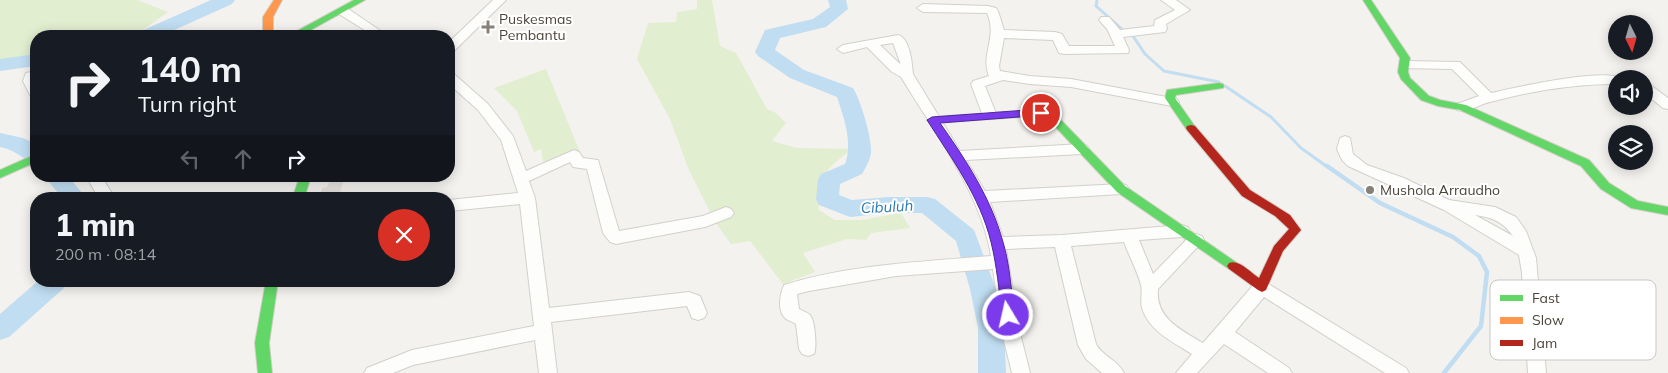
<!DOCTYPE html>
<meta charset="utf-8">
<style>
body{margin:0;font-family:Mulish,sans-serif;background:#20242c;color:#f1f3f6;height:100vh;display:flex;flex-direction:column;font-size:19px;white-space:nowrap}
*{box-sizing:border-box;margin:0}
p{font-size:16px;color:#9ea1a6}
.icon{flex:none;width:28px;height:28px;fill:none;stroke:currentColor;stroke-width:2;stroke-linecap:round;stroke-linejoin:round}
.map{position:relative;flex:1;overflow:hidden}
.side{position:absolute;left:30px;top:192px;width:425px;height:95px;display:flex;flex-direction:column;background:#171b24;border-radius:20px;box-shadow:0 2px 12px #0003}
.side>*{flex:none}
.hud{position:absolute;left:30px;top:30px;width:425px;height:152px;border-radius:20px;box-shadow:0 2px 12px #0003;background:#171b24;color:#f1f3f6;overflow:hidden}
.needle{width:32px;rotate:175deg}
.fabs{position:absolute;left:1608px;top:15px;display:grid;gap:10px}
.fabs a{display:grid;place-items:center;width:45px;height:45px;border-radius:50%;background:#171b24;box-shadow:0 2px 12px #0003;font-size:25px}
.pin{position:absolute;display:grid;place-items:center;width:42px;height:42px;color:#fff;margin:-21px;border:2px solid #fff;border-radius:50%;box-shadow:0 1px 5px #0007}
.me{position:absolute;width:55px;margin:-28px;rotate:351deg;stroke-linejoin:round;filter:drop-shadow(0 0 4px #0008)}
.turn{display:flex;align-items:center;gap:18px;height:105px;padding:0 25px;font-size:22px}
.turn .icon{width:65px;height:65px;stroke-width:2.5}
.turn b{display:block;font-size:35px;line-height:42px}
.lanes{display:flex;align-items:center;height:48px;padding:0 25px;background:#0003;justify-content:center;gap:25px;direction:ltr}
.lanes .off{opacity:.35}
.round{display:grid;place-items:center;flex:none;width:52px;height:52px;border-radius:26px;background:#20242c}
.summary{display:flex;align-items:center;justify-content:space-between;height:85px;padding:0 25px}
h1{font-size:30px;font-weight:800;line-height:38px}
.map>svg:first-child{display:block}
</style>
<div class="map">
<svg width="1668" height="373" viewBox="0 0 1668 373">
<rect width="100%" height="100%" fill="#f4f2ee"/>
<g fill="#e1eecf">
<polygon points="0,0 137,0 168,12 134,36 36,36 36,59 0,67"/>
<path d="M697,0H712L720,46L736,53L767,109L776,113L786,123L772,141L797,148L852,149C825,170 818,175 819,210L835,220H862L901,213L910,228L871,233L866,240L847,239L803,253L815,272L783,284L750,241L731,244L715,222L688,168L670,119L637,59L648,23L676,22L677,12L697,9Z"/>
<polygon points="546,69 580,152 543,162 541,149 534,152 517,111 494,88"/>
</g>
<polygon fill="#e6e3df" points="327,176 345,176 339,196 334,197 335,192 321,193 322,188 327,187 330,180 325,180"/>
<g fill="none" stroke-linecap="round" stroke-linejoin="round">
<g stroke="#c0ddf1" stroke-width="3">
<polyline points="1097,0 1096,6 1124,31"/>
<polyline points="1133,36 1145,54 1164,71 1219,82"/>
<polyline points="1225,86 1271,117 1301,148 1329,168"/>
</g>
<polyline stroke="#c0ddf1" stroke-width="4.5" points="1327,166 1380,203 1453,237 1479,256 1487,272 1481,326 1444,373"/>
<g fill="#c0ddf1" fill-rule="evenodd">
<polygon points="211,0 235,0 232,4 161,36 137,36 139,32"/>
<path d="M828,0H846L848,9L826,27L780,38L775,50L804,70L853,88C861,101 872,138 871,153C870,160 865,169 862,174L840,184L839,195L852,200L889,197H927L935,199L974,230L996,289L1004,328L1006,373H978V328L970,289L956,241L922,213H889L850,217L819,205L816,199L818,180L821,174L845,164C853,143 844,118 837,97L790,78L758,56L755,52L765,30L813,19L830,7Z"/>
<polygon points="36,54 36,66 0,71 0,59"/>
<path d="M0,133L23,138L36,144V163C23,160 15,149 0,147Z"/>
<polygon points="44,176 68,176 87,199 63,199"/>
<polygon points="38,281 67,281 64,288 9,337 0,340 0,314"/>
</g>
<g stroke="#d2d0cb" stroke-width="2">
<g id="street">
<polygon points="493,0 506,0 453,52 449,53 449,42"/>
<path d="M1161,0H1176L1190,10L1166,24L1167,29L1165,32L1123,37L1129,50L1128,53L1064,54L1059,53L1053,40L1004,38L999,66L1000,71L1030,76L1071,79L1172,98L1177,99L1179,102L1177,105L1172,106L1071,87L1030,84L1003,80L985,86L997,116L995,119H985L983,116L971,84L973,81L989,76C980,55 998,37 987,13L923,12L917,8L923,4L988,6L996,8L998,11L1004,30L1055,32L1062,34L1069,46H1115L1107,29L1099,20L1101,17H1109L1120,30L1154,26L1155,20L1175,10Z"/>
<polygon points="343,7 347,8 388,36 374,36 339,14 337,11 339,8"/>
<path d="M898,35C910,38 912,63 913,74L960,151L1082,144L1087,146L1089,149L1087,152L1082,154L966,160L985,191L1121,184L1126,185L1129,189L1126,193L1121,194L990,202L1003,237L1062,235L1182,225L1188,227L1190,231L1188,235L1182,237L1139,240L1153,274L1190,236L1196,234L1202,236L1204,240L1158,289C1155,318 1181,330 1203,343L1256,282L1262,280L1406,368L1409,373H1385L1264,297L1235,332L1289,368L1292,373H1268L1224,344L1197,373H1176L1192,354C1173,342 1149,331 1142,308C1140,300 1143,292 1141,285C1137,270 1129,256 1124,242L1071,246L1096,344C1102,356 1118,360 1124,373H1102L1086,359L1078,345L1055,247L1006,249L1020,333L1030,373H1012L1002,333L993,269L896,276L809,291L797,294L799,309C802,311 807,312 810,315C815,320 817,348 814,354L808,356L802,354L799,349L796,324C793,322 787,320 785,318C777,310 780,294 784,285C850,264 922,262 991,256C982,195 933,130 901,77L892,72L867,47L843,53L837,49L843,45ZM893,43L900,62V64L880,45Z"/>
<path d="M1405,61L1460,62L1491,93C1513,88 1606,67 1622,79H1616V84C1574,84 1531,91 1490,102C1480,104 1468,113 1457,110L1455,107L1457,104L1479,96L1452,69L1400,68L1399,65Z"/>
<polygon points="31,72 36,74 36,98 31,97 23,81 26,73"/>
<polygon points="449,73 454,74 488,104 513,136 526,171 574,150 579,152 583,158 598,160 619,231 703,216 726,207 731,209 734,213 731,217 705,227 616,244 610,242 603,233 587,169 573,167 570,162 529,181 535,198 549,308 689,292 700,296 707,313 704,318 698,320 692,318 687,306 551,322 557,373 539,373 535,340 413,365 393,373 364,373 367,368 412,350 534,326 520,204 449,211 449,200 518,193 501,140 478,110 449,84"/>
<polygon points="1644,83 1649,84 1668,98 1668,109 1663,108 1644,93"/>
<path d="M1345,136L1350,138L1353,154L1367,165L1404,178L1449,200L1495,207L1516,217L1526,231L1536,258L1546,373H1528L1522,273L1519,255L1444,210L1348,166L1342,160L1337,149L1340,138ZM1475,215C1492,217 1503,222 1513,236Z"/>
<polygon points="86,176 101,176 113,195 112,199 96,199 97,195"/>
</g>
</g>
<g stroke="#d3cfc5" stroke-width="2">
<g id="fast">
<polygon points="354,0 365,0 300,36 288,36"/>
<polygon points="1363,0 1371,0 1410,58 1408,72 1410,78 1429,96 1440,100 1466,105 1589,160 1609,183 1638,201 1668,207 1668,215 1631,208 1601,189 1581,166 1460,110 1438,106 1421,100 1401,79 1398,72 1400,58"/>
<polygon points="1219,83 1223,84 1224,86 1223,88 1176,95 1175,98 1196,128 1195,130 1187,130 1165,98 1167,90"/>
<polygon points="1036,110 1056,115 1125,186 1237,263 1239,266 1237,269 1229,269 1117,192 1048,119 1036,116 932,123 927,120 932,117"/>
<polygon points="36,154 36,162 0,178 0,170"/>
<polygon points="300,176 311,176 304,199 292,199"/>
<polygon points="266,281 278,281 269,343 272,373 258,373 255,343"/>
</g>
</g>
<g stroke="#d3cfc5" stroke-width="2">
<polygon id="slow" points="274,0 282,0 273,17 273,36 263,36 263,17"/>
</g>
<g stroke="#d3cfc5" stroke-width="2">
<path id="jam" d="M1191,125L1195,126L1250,190L1290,215L1301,230L1283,251L1266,290L1262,292L1258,290L1229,269L1227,266L1229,263C1239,259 1251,273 1259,278L1274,246L1289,229L1275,216L1242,196L1187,130L1186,128L1187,126Z"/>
</g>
<use href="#street" fill="#fdfdfc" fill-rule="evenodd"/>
<use href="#fast" fill="#63d668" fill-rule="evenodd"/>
<use href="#slow" fill="#ff974d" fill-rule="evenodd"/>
<use href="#jam" fill="#b3261e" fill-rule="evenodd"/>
</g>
<path fill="#7c3aed" stroke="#51269a" d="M1041,109L1046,113L1045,115L940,123C966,160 991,198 1003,242C1010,265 1011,291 1015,315L1013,319L1008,320L1004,319L1002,315C999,291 997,266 991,242C980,197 952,159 927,120L932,117Z"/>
<g fill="#868178" stroke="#fff" stroke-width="2">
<path d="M485.5 19.5h5v5h5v5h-5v5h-5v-5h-5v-5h5z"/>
<circle cx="1370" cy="190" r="5"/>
</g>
<g text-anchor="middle" stroke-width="4" stroke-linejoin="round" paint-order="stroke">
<g font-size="14" fill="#4b4439" stroke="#fff" text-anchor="start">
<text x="499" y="24">Puskesmas<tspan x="499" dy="16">Pembantu</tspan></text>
<text x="1380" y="195">Mushola Arraudho</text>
</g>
<g font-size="15" font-style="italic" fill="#2e7ab2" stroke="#fff">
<text transform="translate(887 207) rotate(-3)" y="5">Cibuluh</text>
</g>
</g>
<rect x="1490" y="280" width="166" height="80" rx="8" fill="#fff" stroke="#c9c7c4" stroke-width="1"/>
<rect x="1500" y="295" width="23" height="6" fill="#63d668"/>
<rect x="1500" y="317" width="23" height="7" fill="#ff974d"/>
<rect x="1500" y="340" width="23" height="6" fill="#b3261e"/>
<g font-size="14" fill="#4b4439">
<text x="1532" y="303">Fast</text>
<text x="1532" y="325">Slow</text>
<text x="1532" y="348">Jam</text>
</g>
</svg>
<div class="fabs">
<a><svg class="needle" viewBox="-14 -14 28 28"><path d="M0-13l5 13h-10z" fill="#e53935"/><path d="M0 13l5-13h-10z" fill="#9ea1a6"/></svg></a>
<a><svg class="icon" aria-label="sound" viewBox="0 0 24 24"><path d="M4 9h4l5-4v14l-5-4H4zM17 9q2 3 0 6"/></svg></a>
<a><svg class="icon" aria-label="layers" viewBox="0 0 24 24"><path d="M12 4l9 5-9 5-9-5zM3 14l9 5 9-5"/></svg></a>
</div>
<div class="pin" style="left:1041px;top:113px;background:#d93025"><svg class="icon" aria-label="arrive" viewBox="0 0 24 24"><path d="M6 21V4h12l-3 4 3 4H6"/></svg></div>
<svg class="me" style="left:1008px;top:315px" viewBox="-20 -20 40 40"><circle r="17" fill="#7c3aed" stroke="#fff" stroke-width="3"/><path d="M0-11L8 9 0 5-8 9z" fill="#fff"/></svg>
<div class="hud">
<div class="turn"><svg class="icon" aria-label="right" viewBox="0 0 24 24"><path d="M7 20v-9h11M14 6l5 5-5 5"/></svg><div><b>140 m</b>Turn right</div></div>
<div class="lanes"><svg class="icon off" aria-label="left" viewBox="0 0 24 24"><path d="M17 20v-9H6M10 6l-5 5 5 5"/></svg><svg class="icon off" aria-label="ahead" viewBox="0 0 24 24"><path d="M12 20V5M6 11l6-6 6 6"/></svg><svg class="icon" aria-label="right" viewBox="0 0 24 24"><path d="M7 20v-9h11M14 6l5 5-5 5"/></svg></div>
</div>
<section class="side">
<div class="summary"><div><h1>1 min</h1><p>200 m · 08:14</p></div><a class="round" style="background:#d93025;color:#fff"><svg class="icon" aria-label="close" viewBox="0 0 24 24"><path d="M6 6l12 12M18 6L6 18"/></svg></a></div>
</section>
</div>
